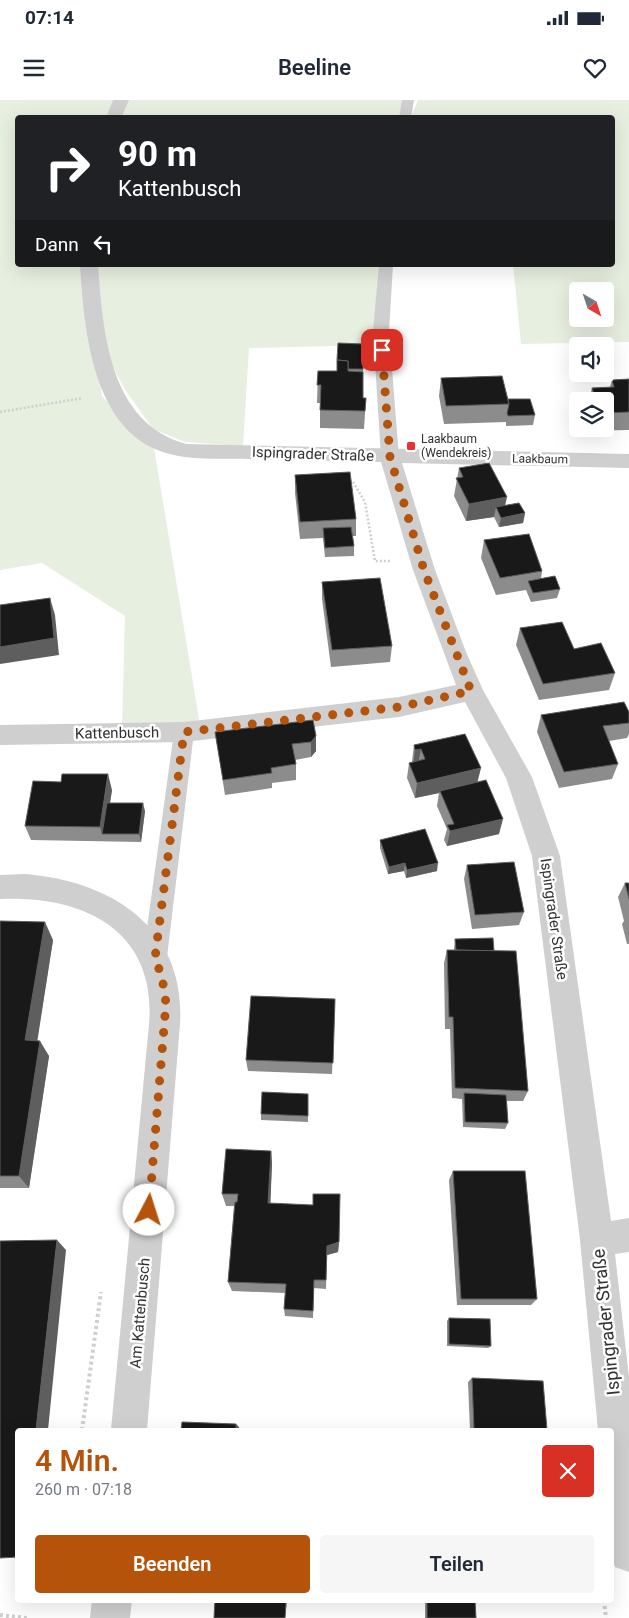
<!DOCTYPE html>
<html lang="de">
<meta charset="utf-8">
<style>
body{margin:0;font-family:Roboto,sans-serif;background:#f6f6f7;color:#1f2937;height:100vh;display:flex;flex-direction:column;font-size:19px;white-space:nowrap}
*{box-sizing:border-box;margin:0}
p{font-size:16px;color:#747a83}
.icon{flex:none;width:28px;height:28px;fill:none;stroke:currentColor;stroke-width:2;stroke-linecap:round;stroke-linejoin:round}
.map{position:relative;flex:1;overflow:hidden}
.drawer{position:absolute;left:15px;top:1328px;width:599px;height:175px;display:flex;flex-direction:column;background:#fff;border-radius:5px;box-shadow:0 5px 20px #0002}
.drawer>*{flex:none}
.top-card{position:absolute;left:15px;top:15px;width:600px;height:152px;border-radius:5px;box-shadow:0 5px 20px #0002;background:#202124;color:#fff;overflow:hidden}
.needle{width:32px;rotate:141deg}
.fabs{position:absolute;left:569px;top:182px;display:grid;gap:10px}
.fabs a{display:grid;place-items:center;width:45px;height:45px;border-radius:5px;background:#fff;box-shadow:0 5px 20px #0002;font-size:25px}
.pin{position:absolute;display:grid;place-items:center;width:42px;height:42px;color:#fff;margin:-21px;border-radius:10px;box-shadow:0 2px 8px #0006}
.me{position:absolute;width:55px;margin:-28px;rotate:5deg;stroke-linejoin:round;filter:drop-shadow(0 0 4px #0008)}
.turn{display:flex;align-items:center;gap:18px;height:105px;padding:0 20px;font-size:22px}
.turn .icon{width:65px;height:65px;stroke-width:2.5}
.turn b{display:block;font-size:35px;line-height:42px}
.then{display:flex;align-items:center;height:48px;padding:0 20px;background:#0003;gap:10px;font-size:19px}
.round{display:grid;place-items:center;flex:none;width:52px;height:52px;border-radius:5px;background:#f6f6f7}
.overview{display:flex;align-items:center;justify-content:space-between;height:85px;padding:0 20px}
h1{font-size:30px;font-weight:600;line-height:38px;color:#b45309}
.cta{display:flex;gap:10px;margin-top:auto;padding:10px 20px}
.cta a{flex:1;height:58px;border-radius:5px;background:#b45309;color:#fff;font-size:20px;font-weight:600;line-height:58px;text-align:center}
.cta a+a{background:#f6f6f7;color:#1f2937}
.status{display:flex;justify-content:space-between;align-items:center;height:35px;padding:0 25px;background:#fff;direction:ltr}
.status svg{height:14px;fill:currentColor}
header{display:flex;justify-content:space-between;align-items:center;height:65px;padding:0 20px;background:#fff;font-size:22px;font-weight:600}
.map>svg:first-child{display:block}
</style>
<div class="status"><b>07:14</b><svg viewBox="0 0 49 12"><path d="M0 12V9h3v3zM5 12V6h3v6zM10 12V3h3v9zM15 12V0h3v12zM26 1h20v11H26zM47 4h2v5h-2z"/></svg></div>
<header><svg class="icon" aria-label="menu" viewBox="0 0 24 24"><path d="M4 6h16M4 12h16M4 18h16"/></svg>Beeline<svg class="icon" aria-label="heart" viewBox="0 0 24 24"><path d="M12 20l-8-8c-3-5 5-10 8-4 3-6 11-1 8 4z"/></svg></header>
<div class="map">
<svg width="629" height="1518" viewBox="0 0 629 1518">
<rect width="100%" height="100%" fill="#fff"/>
<g fill="#e7efe0" fill-rule="evenodd">
<polygon points="0,0 118,0 110,17 18,18 18,165 85,165 102,296 137,336 154,348 200,625 122,628 125,516 42,463 0,470"/>
<polygon points="124,0 404,0 400,17 116,18"/>
<path d="M418,0H629V242L521,244L513,165H612V18L411,17ZM578,191H605V219H578Z"/>
<polygon points="94,165 380,165 372,245 249,248 243,346 185,342 153,329 126,291 109,261"/>
</g>
<g fill="none" stroke-linecap="round" stroke-linejoin="round">
<g stroke="#cfcfcf" stroke-width="2.5" stroke-dasharray="2 2" stroke-linecap="butt">
<polyline points="0,312 83,298"/>
<polyline points="353,382 365,402 375,461 390,461"/>
</g>
<g stroke="#cfcfcf" stroke-width="4" stroke-dasharray="3 3" stroke-linecap="butt">
<polyline points="82,1330 101,1192"/>
<polyline points="604,1500 606,1518"/>
<polyline points="0,1515 27,1518"/>
</g>
<g fill="#cfcfcf" fill-rule="evenodd">
<polygon points="402,0 414,0 411,18 399,18"/>
<polygon points="379,165 393,165 389,231 399,357 396,361 384,361 381,357 373,231"/>
<polygon points="184,624 191,626 194,632 167,857 163,865 155,868 147,865 143,857 174,632 177,626"/>
</g>
<g fill="#cfcfcf" fill-rule="evenodd">
<polygon points="113,0 129,0 121,18 106,18"/>
<path d="M80,165H98C103,232 109,324 187,344L629,354V368L402,363L435,470L466,552L483,590L532,677L560,756L611,1121L629,1118V1152L615,1154L629,1277V1472L615,1467L611,1457V1330H598L580,1140L532,756L506,678L465,602L399,617L184,642L0,645V625L184,622L399,597L456,585L413,470L381,362C337,361 293,360 249,359C218,358 184,362 155,349C91,321 84,225 80,165Z"/>
<path d="M25,774C112,781 186,828 180,924L147,1330H111L149,924C157,830 83,795 0,799V775Z"/>
<polygon points="92,1500 132,1500 130,1518 90,1518"/>
</g>
</g>
<g fill="#8c8c8c">
<polygon points="363,244 363,298 366,298 364,329 320,328 320,303 317,303 318,271 337,271"/>
<polygon points="441,278 508,299 535,315 533,325 506,326 506,322 444,324 439,296"/>
<polygon points="629,279 629,330 579,331 578,329 605,329 605,301 578,301 578,327 573,310 575,300 589,300 592,288 610,287 612,280"/>
<polygon points="459,368 505,405 525,413 523,423 499,427 494,417 466,421 454,396"/>
<polygon points="295,375 356,419 356,436 353,436 354,446 354,456 325,457 323,438 300,439 295,393"/>
<polygon points="484,440 542,471 541,479 560,489 557,498 531,502 526,490 496,495 481,458"/>
<polygon points="322,482 392,546 390,562 331,567 322,499"/>
<polygon points="520,528 574,549 615,573 609,590 539,600 516,545"/>
<polygon points="629,612 629,634 627,638 609,641 618,664 612,679 559,688 537,632 541,615"/>
<polygon points="215,632 316,636 316,651 311,657 295,660 296,664 296,680 272,683 272,688 225,695"/>
<polygon points="414,645 478,682 499,734 447,746 444,740 447,729 437,706 439,693 415,698 407,678 409,663 412,662"/>
<polygon points="112,690 110,703 145,711 141,742 31,740 25,726"/>
<polygon points="380,740 437,771 406,778 404,771 388,774 380,748"/>
<polygon points="467,765 524,812 519,825 472,829 464,779"/>
<polygon points="625,783 629,783 629,844 627,844 622,824 624,821 618,797"/>
<polygon points="0,821 53,840 37,940 49,956 29,1088 0,1088"/>
<polygon points="455,839 494,851 528,991 523,1001 507,1001 508,1023 505,1029 463,1027 462,999 452,998 450,929 445,929 444,863 447,850 454,850"/>
<polygon points="335,899 332,974 248,971 246,960"/>
<polygon points="308,994 308,1022 261,1020 261,1014"/>
<polygon points="271,1051 272,1063 270,1103 339,1142 338,1152 327,1155 326,1189 314,1188 313,1218 285,1216 284,1209 285,1193 232,1191 228,1182 234,1106 226,1106 222,1094"/>
<polygon points="453,1071 537,1199 531,1205 457,1205 449,1080"/>
<polygon points="449,1218 491,1246 488,1248 447,1246 447,1221"/>
<polygon points="472,1278 547,1330 470,1330 468,1282"/>
<polygon points="215,1500 287,1501 285,1518 214,1518"/>
<polygon points="425,1500 475,1500 476,1518 425,1518"/>
</g>
<g fill="#5e5e5e">
<polygon points="507,397 503,415 496,407 494,417 466,421 469,404"/>
<polygon points="525,413 523,423 499,427 501,418"/>
<polygon points="50,498 55,515 59,555 0,564 0,547"/>
<polygon points="316,636 316,651 311,657 311,642"/>
<polygon points="421,649 418,664 413,665 415,650"/>
<polygon points="481,668 477,684 440,691 439,693 415,698 417,683"/>
<polygon points="108,674 112,690 105,734 102,734 100,727"/>
<polygon points="143,703 145,711 141,742 139,734"/>
<polygon points="503,719 499,734 447,746 450,731"/>
<polygon points="405,763 404,771 388,774 389,767"/>
<polygon points="438,763 437,771 406,778 407,770"/>
<polygon points="45,822 53,840 35,956 25,940"/>
<polygon points="40,941 49,956 29,1088 19,1076"/>
<polygon points="271,1051 272,1063 270,1114 268,1103"/>
<polygon points="57,1140 66,1150 48,1330 36,1330"/>
<polygon points="339,1142 338,1152 327,1155 327,1146"/>
<polygon points="236,1324 239,1327 239,1330 236,1330"/>
</g>
<g fill="#191919" stroke="#5e5e5e">
<polygon points="338,243 363,244 363,269 348,269 348,261 337,260"/>
<polygon points="337,260 348,261 348,271 363,272 363,298 366,298 365,311 320,310 321,285 317,285 318,271 337,271"/>
<polygon points="502,276 509,304 446,306 441,278"/>
<polygon points="629,279 629,312 605,313 605,301 596,301 592,288 614,287 612,280"/>
<polygon points="508,299 530,299 535,315 508,316 507,313 509,304"/>
<polygon points="575,300 591,300 591,301 578,301 578,309"/>
<polygon points="489,363 507,397 469,404 456,378 463,377 459,368"/>
<polygon points="350,372 356,419 300,422 295,375"/>
<polygon points="519,403 525,413 501,418 496,407"/>
<polygon points="351,427 354,446 325,448 323,428"/>
<polygon points="529,434 542,471 500,478 484,440"/>
<polygon points="555,476 560,489 533,493 528,481"/>
<polygon points="380,478 392,546 332,550 322,482"/>
<polygon points="50,498 54,538 0,547 0,505"/>
<polygon points="562,522 574,549 601,543 615,573 543,584 520,528"/>
<polygon points="624,602 629,612 629,623 603,626 618,664 564,672 541,615"/>
<polygon points="313,620 316,636 311,642 292,644 296,664 271,668 272,673 223,680 215,632"/>
<polygon points="465,634 481,668 417,683 409,663 425,659 421,649 415,650 414,645"/>
<polygon points="62,674 108,674 100,727 25,726 33,681 61,682"/>
<polygon points="486,680 503,719 450,731 447,725 454,724 440,691"/>
<polygon points="107,703 143,703 139,734 102,734"/>
<polygon points="425,729 438,763 407,770 405,763 389,767 380,740"/>
<polygon points="514,762 524,812 475,815 467,765"/>
<polygon points="625,783 629,783 629,799"/>
<polygon points="0,821 45,822 25,940 40,941 19,1076 0,1076"/>
<polygon points="493,838 494,851 456,850 455,839"/>
<polygon points="447,850 516,851 528,991 455,988 453,917 449,917"/>
<polygon points="251,896 335,899 333,963 246,960"/>
<polygon points="262,992 308,994 308,1016 261,1014"/>
<polygon points="464,993 506,995 508,1023 465,1022"/>
<polygon points="226,1049 271,1051 268,1103 313,1105 313,1094 340,1094 339,1142 327,1146 326,1180 314,1180 313,1211 284,1209 286,1184 228,1182 235,1102 237,1102 238,1094 222,1094"/>
<polygon points="453,1071 525,1071 537,1199 461,1199"/>
<polygon points="57,1140 36,1330 18,1330 18,1457 0,1458 0,1141"/>
<polygon points="449,1218 490,1219 491,1246 449,1244"/>
<polygon points="472,1278 543,1281 547,1330 474,1330"/>
<polygon points="182,1322 236,1324 236,1330 181,1330"/>
<polygon points="215,1500 247,1500 286,1502 285,1518 214,1518"/>
<polygon points="427,1500 475,1500 476,1518 427,1518"/>
</g>
<g fill="none" stroke-linecap="round" stroke-linejoin="round">
<polyline stroke="#b45309" stroke-width="9" stroke-dasharray="0 16.2" points="149,1110 166,903 162,877 155,858 184,632 399,607 471,591 424,470 390,357 382,250"/>
</g>
<rect fill="#ee2f32" stroke="#fff" stroke-width="2" x="406" y="341" width="10" height="10" rx="2.5"/>
<g text-anchor="middle" stroke-width="5" stroke-linejoin="round" paint-order="stroke">
<g font-size="12" fill="#323232" stroke="#fff" text-anchor="start">
<text x="421" y="343">Laakbaum<tspan x="421" dy="14">(Wendekreis)</tspan></text>
</g>
<g font-size="12" fill="#323232" stroke="#fff">
<text transform="translate(540 359) rotate(1)" y="4">Laakbaum</text>
</g>
<g font-size="15" fill="#323232" stroke="#fff">
<text transform="translate(313 354) rotate(2)" y="5">Ispingrader Straße</text>
<text transform="translate(117 633) rotate(-1)" y="5">Kattenbusch</text>
<text transform="translate(554 819) rotate(82)" y="5">Ispingrader Straße</text>
<text transform="translate(140 1213) rotate(-85)" y="5">Am Kattenbusch</text>
</g>
<g font-size="18" fill="#323232" stroke="#fff">
<text transform="translate(606 1222) rotate(-96)" y="6">Ispingrader Straße</text>
</g>
</g>
</svg>
<div class="fabs">
<a><svg class="needle" viewBox="-14 -14 28 28"><path d="M0-13l5 13h-10z" fill="#e53935"/><path d="M0 13l5-13h-10z" fill="#747a83"/></svg></a>
<a><svg class="icon" aria-label="sound" viewBox="0 0 24 24"><path d="M4 9h4l5-4v14l-5-4H4zM17 9q2 3 0 6"/></svg></a>
<a><svg class="icon" aria-label="layers" viewBox="0 0 24 24"><path d="M12 4l9 5-9 5-9-5zM3 14l9 5 9-5"/></svg></a>
</div>
<div class="pin" style="left:382px;top:250px;background:#d93025"><svg class="icon" aria-label="arrive" viewBox="0 0 24 24"><path d="M6 21V4h12l-3 4 3 4H6"/></svg></div>
<svg class="me" style="left:149px;top:1110px" viewBox="-20 -20 40 40"><circle r="19" fill="#fff"/><path d="M0-13L10 11 0 6-10 11z" fill="#b45309"/></svg>
<div class="top-card">
<div class="turn"><svg class="icon" aria-label="right" viewBox="0 0 24 24"><path d="M7 20v-9h11M14 6l5 5-5 5"/></svg><div><b>90 m</b>Kattenbusch</div></div>
<div class="then">Dann<svg class="icon" aria-label="left" viewBox="0 0 24 24"><path d="M17 20v-9H6M10 6l-5 5 5 5"/></svg></div>
</div>
<section class="drawer">
<div class="overview"><div><h1>4 Min.</h1><p>260 m · 07:18</p></div><a class="round" style="background:#d93025;color:#fff"><svg class="icon" aria-label="close" viewBox="0 0 24 24"><path d="M6 6l12 12M18 6L6 18"/></svg></a></div>
<div class="cta"><a>Beenden</a><a>Teilen</a></div>
</section>
</div>
